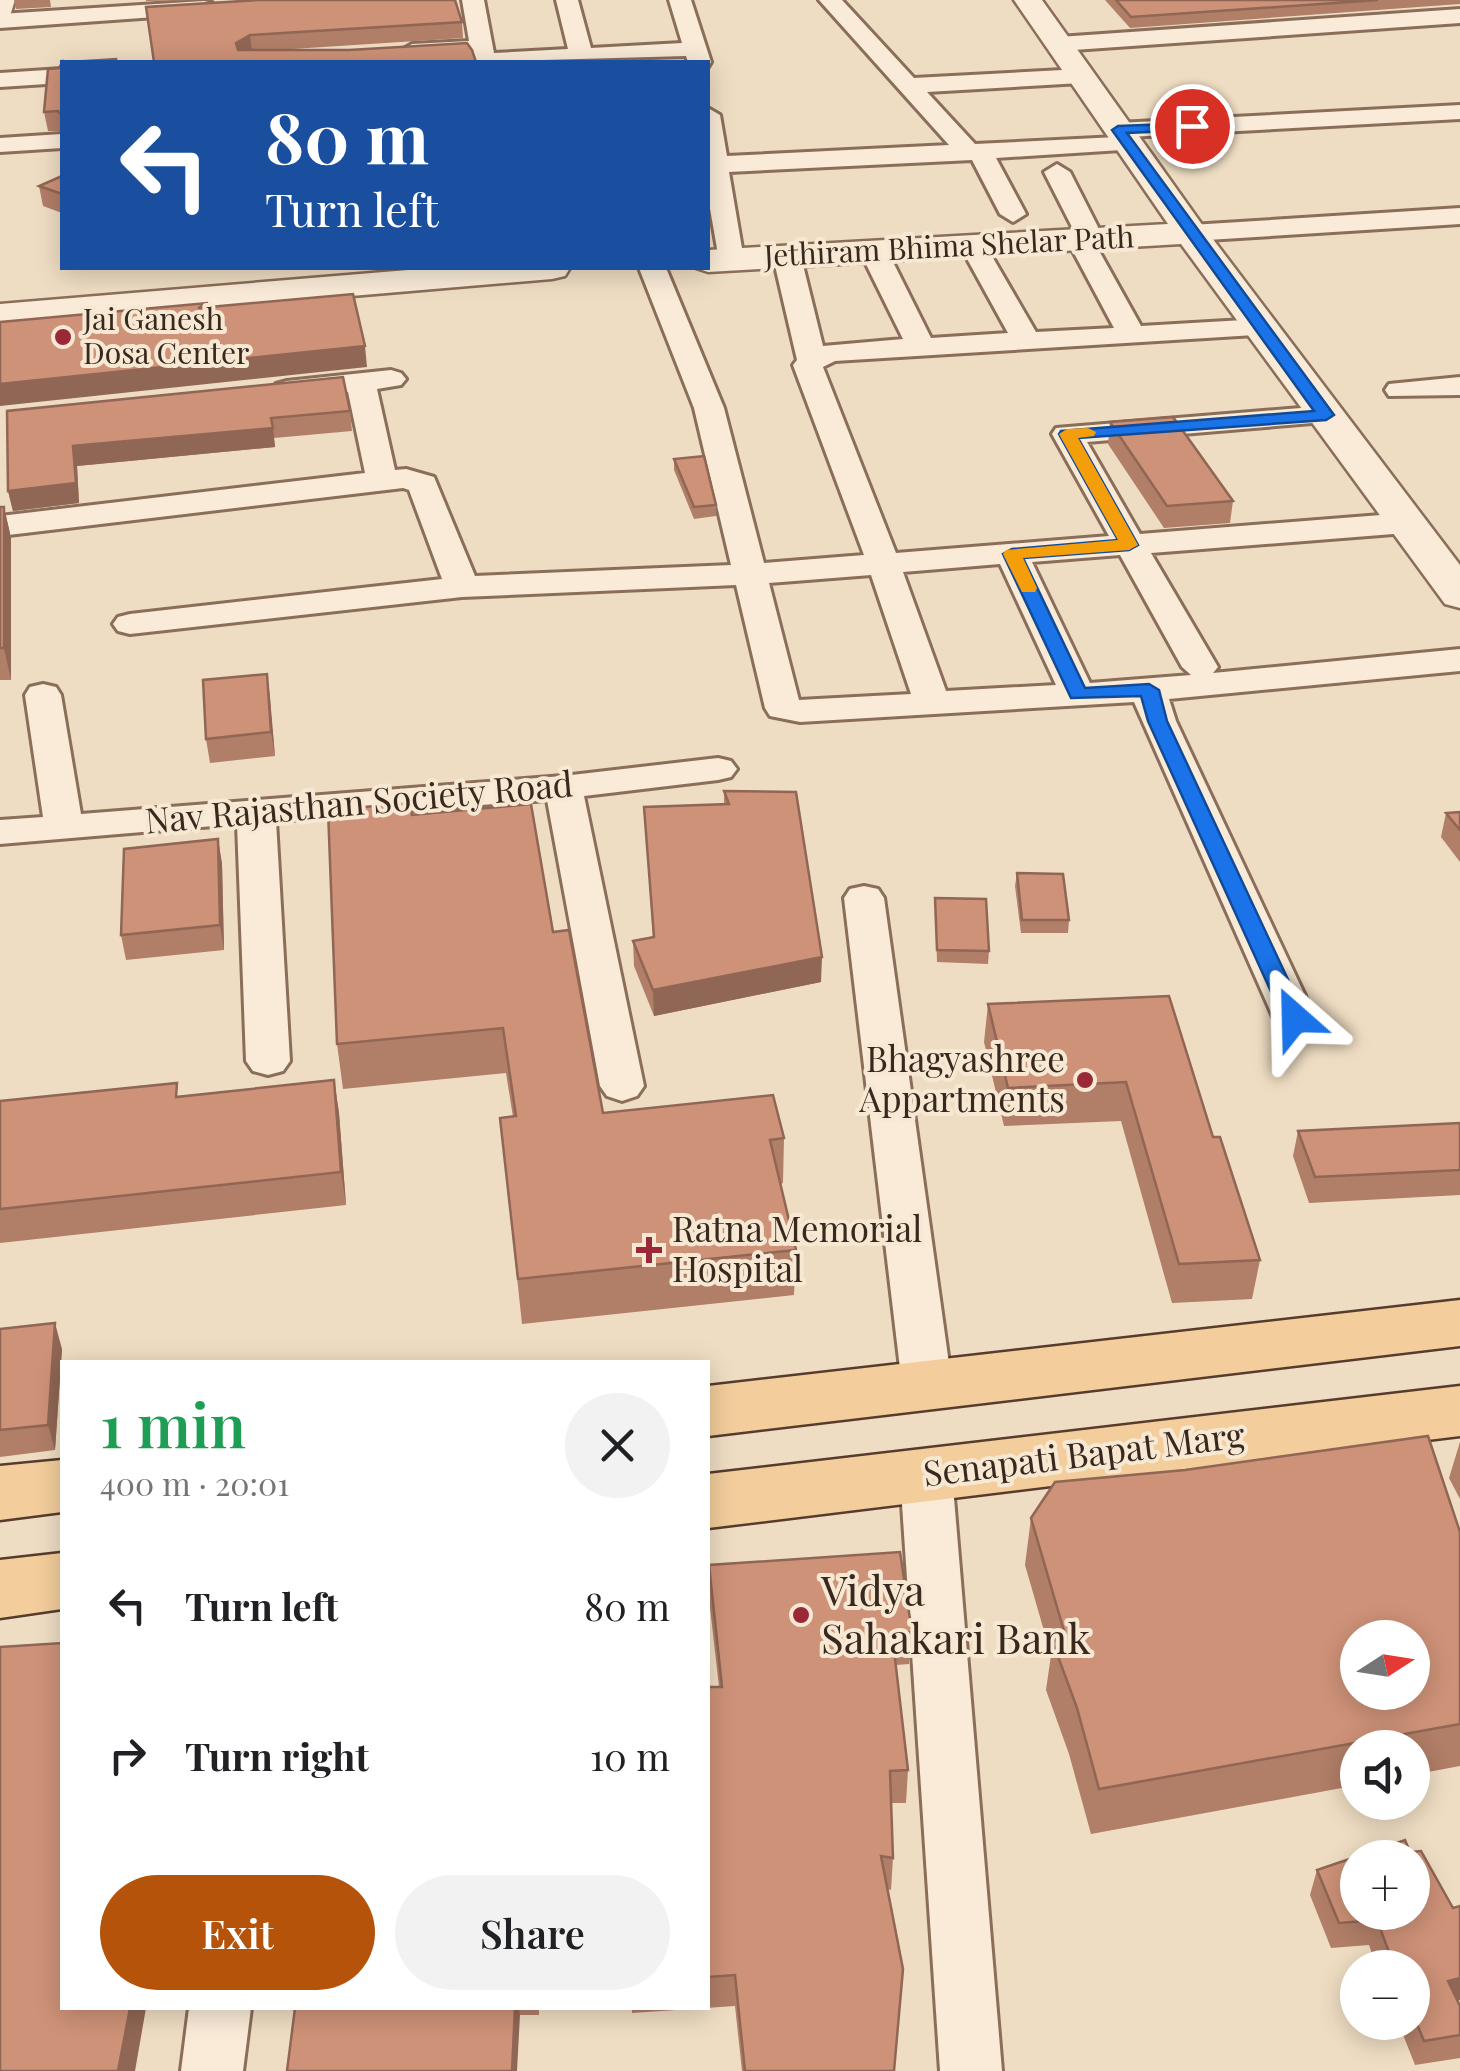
<!DOCTYPE html>
<meta charset="utf-8">
<style>
body{margin:0;font-family:"Playfair Display",serif;background:#f2f2f2;color:#202124;height:100vh;display:flex;flex-direction:column;font-size:38px;white-space:nowrap}
*{box-sizing:border-box;margin:0}
p{font-size:32px;color:#757577}
.icon{flex:none;width:55px;height:55px;fill:none;stroke:currentColor;stroke-width:2;stroke-linecap:round;stroke-linejoin:round}
.map{position:relative;flex:1;overflow:hidden}
.side{position:absolute;left:60px;top:1360px;width:650px;height:650px;display:flex;flex-direction:column;background:#fff;border-radius:0px;box-shadow:0 5px 25px #0003}
.side>*{flex:none}
.hud{position:absolute;left:60px;top:60px;width:650px;height:210px;border-radius:0px;box-shadow:0 5px 25px #0003;background:#1a4fa0;color:#fff;overflow:hidden}
.needle{width:65px;rotate:78deg}
.buttons{position:absolute;left:1340px;top:1620px;display:grid;gap:20px}
.buttons a{display:grid;place-items:center;width:90px;height:90px;border-radius:50%;background:#fff;box-shadow:0 5px 25px #0003;font-size:50px}
.pin{position:absolute;display:grid;place-items:center;width:85px;height:85px;color:#fff;margin:-42px;border:5px solid #fff;border-radius:50%;box-shadow:0 2px 10px #0007}
.me{position:absolute;width:110px;margin:-55px;rotate:335deg;stroke-linejoin:round;filter:drop-shadow(0 0 8px #0008)}
.turn{display:flex;align-items:center;gap:35px;height:210px;padding:0 40px;font-size:45px}
.turn .icon{width:130px;height:130px;stroke-width:2.5}
.turn b{display:block;font-size:70px;line-height:85px}
.round{display:grid;place-items:center;flex:none;width:105px;height:105px;border-radius:52px;background:#f2f2f2}
.head{display:flex;align-items:center;justify-content:space-between;height:170px;padding:0 40px}
h1{font-size:60px;font-weight:600;line-height:75px;color:#1e9e55}
.primary-button{display:flex;gap:20px;margin-top:auto;padding:20px 40px}
.primary-button a{flex:1;height:115px;border-radius:60px;background:#b45309;color:#fff;font-size:40px;font-weight:600;line-height:115px;text-align:center}
.primary-button a+a{background:#f2f2f2;color:#202124}
ul{padding:0;list-style:none}
li{display:flex;align-items:center;gap:30px;height:150px;padding:0 40px}
li div{flex:1}
li b{display:block;font-size:38px}
li em{font-style:normal}
.map>svg:first-child{display:block}
</style>
<div class="map">
<svg width="1460" height="2071" viewBox="0 0 1460 2071">
<rect width="100%" height="100%" fill="#efddc3"/>
<g fill="none" stroke-linecap="round" stroke-linejoin="round">
<g stroke="#8a6e5a" stroke-width="6">
<g id="minor">
<polygon points="462,0 484,0 494,53 568,49 556,0 578,0 591,48 682,43 669,0 691,0 711,62 708,67 708,62 688,62 686,56 473,62 471,54 404,56 400,51 412,44 469,41"/>
<polygon points="819,0 842,0 914,78 1081,69 1093,76 1081,83 927,92 975,144 1117,137 1106,130 1118,123 1460,105 1460,119 1129,137 1140,144 1137,149 996,158 1026,214 1013,222 1000,214 972,160 729,172 744,260 740,266 720,266 708,197 708,108 720,115 727,156 949,145"/>
<polygon points="204,1 212,3 215,8 212,13 0,28 0,14"/>
<polygon points="1460,9 1460,23 1059,51 1048,44 1059,37"/>
<polygon points="62,69 62,83 0,87 0,73"/>
<polygon points="62,134 62,148 0,152 0,138"/>
<path d="M1057,164L1070,172L1098,227L1093,240L1141,326L1261,319L1271,322L1275,328L1271,334L835,361L823,367L896,553L1109,536L1052,434L1056,428L1325,406L1336,409L1340,415L1336,421L1087,442L1140,534L1406,513L1417,516L1422,523L1417,530L1406,533L1151,553L1218,667L1213,673L1460,649V671L1169,699L1176,721L1316,1019L1310,1029L1295,1033L1280,1029L1274,1019L1134,702L800,722L770,716L765,708L736,585L462,597L130,634L118,631L113,624L118,617L130,614L442,579L409,490L403,488L0,536V516L365,473L348,392L287,399L276,396L272,390L276,384L287,381L391,370L401,373L406,379L401,385L377,389L395,470L406,469L434,477L475,576L731,565L694,408L639,268H666L724,408L764,563L864,555L793,365L797,360L773,257L787,249L801,257L823,346L903,339L860,252L874,244L888,252L931,338L1008,333L960,246L973,238L986,246L1036,332L1114,328L1067,240L1072,227L1044,172ZM1120,555L1182,667L1191,675L1090,683L1032,562ZM1000,564L1056,685L946,691L903,572ZM871,575L911,694L799,700L769,583Z"/>
<polygon points="1460,208 1460,224 1191,241 1178,233 1191,225"/>
<polygon points="1460,377 1460,395 1389,396 1385,390 1389,384"/>
<polygon points="43,684 56,687 61,695 81,814 563,776 718,758 731,761 737,769 731,777 718,780 584,796 644,1086 637,1096 622,1101 607,1096 600,1086 547,800 276,821 290,1061 283,1071 268,1075 253,1071 246,1061 237,824 0,844 0,820 43,817 25,695 30,687"/>
<polygon points="864,886 878,889 884,898 952,1385 944,1398 927,1404 910,1398 902,1385 844,898 850,889"/>
<polygon points="926,1454 944,1460 952,1474 1002,2071 940,2071 900,1474 908,1460"/>
<polygon points="189,2008 251,2008 243,2071 181,2071"/>
</g>
</g>
<g stroke="#8a6e5a" stroke-width="5">
<g id="tertiary">
<polygon points="0,0 15,0 10,16 0,19"/>
<polygon points="1014,0 1042,0 1203,226 1460,565 1460,608 1445,604 1181,244 708,272 696,268 708,268 708,250 1168,224"/>
<polygon points="432,268 570,268 565,276 552,279 0,326 0,304"/>
</g>
</g>
<g stroke="#573c2e" stroke-width="5">
<g id="primary">
<polygon points="1460,1300 1460,1346 708,1436 708,1386"/>
<polygon points="1460,1386 1460,1436 708,1528 708,1474"/>
<polygon points="62,1460 62,1512 0,1520 0,1466"/>
<polygon points="62,1553 62,1609 0,1618 0,1560"/>
</g>
</g>
<use href="#minor" fill="#f9ebd7" fill-rule="evenodd"/>
<use href="#tertiary" fill="#f9ebd7" fill-rule="evenodd"/>
<use href="#primary" fill="#f3cd9b" fill-rule="evenodd"/>
</g>
<g fill="#b17e67">
<polygon points="14,0 50,0 51,7 16,9"/>
<polygon points="146,0 201,0 146,1"/>
<polygon points="258,0 462,22 463,38 277,50 154,62"/>
<polygon points="1105,0 1460,0 1460,4 1130,28"/>
<polygon points="62,63 62,131 48,131 44,112 59,68"/>
<polygon points="62,176 62,213 43,206 39,186"/>
<polygon points="7,411 350,411 352,431 274,438 275,447 77,466 79,503 13,511 8,491"/>
<polygon points="1110,422 1233,501 1230,523 1164,528 1108,444"/>
<polygon points="674,459 716,505 716,516 694,519 674,470"/>
<polygon points="0,507 4,507 11,538 11,680 0,680"/>
<polygon points="267,674 275,756 210,763 206,739"/>
<polygon points="724,791 821,982 654,1016 634,966 633,941 653,938 644,807 724,804"/>
<polygon points="1460,812 1460,862 1441,837 1446,813"/>
<polygon points="412,815 553,932 603,1113 784,1138 783,1183 780,1184 796,1250 794,1295 522,1324 500,1118 513,1117 506,1073 343,1089 337,1044"/>
<polygon points="218,839 222,864 224,950 126,960 121,935"/>
<polygon points="1017,873 1069,920 1068,933 1021,933 1015,886"/>
<polygon points="935,898 989,951 988,964 937,962"/>
<polygon points="1169,996 1213,1137 1260,1260 1252,1299 1172,1303 1121,1121 1004,1126 984,1042 988,1004"/>
<polygon points="334,1080 339,1113 346,1205 0,1243 0,1101 179,1096"/>
<polygon points="1460,1123 1460,1195 1309,1203 1293,1156 1298,1131"/>
<polygon points="0,1329 62,1349 55,1450 0,1457"/>
<polygon points="1460,1442 1460,1499 1449,1478"/>
<polygon points="1031,1518 1460,1532 1460,1766 1412,1775 1412,1748 1358,1748 1358,1785 1091,1834 1069,1754 1046,1690 1051,1655 1025,1565"/>
<polygon points="709,1565 912,1632 909,1664 896,1665 908,1770 906,1803 891,1803 893,1858 891,1890 887,1889 894,2071 742,2071 735,2006 632,2013 632,2008 708,2008 708,1687 719,1687 709,1599"/>
<polygon points="1410,1852 1453,1908 1460,1906 1460,2000 1457,2000 1460,2006 1460,2058 1415,2065 1398,2022 1412,2022 1412,1968 1377,1968 1369,1945 1331,1948 1310,1895 1317,1870"/>
<polygon points="295,2008 539,2008 539,2015 520,2015"/>
</g>
<g fill="#906654">
<polygon points="250,35 252,51 238,59 236,43"/>
<polygon points="365,346 367,367 0,406 0,384"/>
<polygon points="273,428 275,447 77,466 79,503 13,511 8,491 73,446"/>
<polygon points="4,507 11,538 11,680 4,648"/>
<polygon points="267,674 270,697 275,756 271,732"/>
<polygon points="218,839 222,864 224,950 220,925"/>
<polygon points="822,957 821,982 654,1016 653,990"/>
<polygon points="334,1080 339,1113 346,1205 341,1172"/>
<polygon points="55,1323 62,1349 55,1450 48,1425"/>
<polygon points="1460,1978 1460,2000 1439,2005 1448,1981"/>
<polygon points="130,2008 146,2008 135,2071 118,2071"/>
<polygon points="515,2008 519,2008 520,2015 517,2071 512,2071"/>
</g>
<g fill="#ce9278" stroke="#906654" stroke-width="2.5" fill-rule="evenodd">
<polygon points="258,0 455,0 462,22 250,35 236,43 238,50 349,50 467,43 472,50 476,62 154,62 146,7"/>
<polygon points="1116,0 1378,0 1131,17"/>
<polygon points="116,59 116,62 70,62"/>
<polygon points="62,63 62,116 58,111 44,112 48,69 59,68"/>
<polygon points="62,176 62,194 39,186"/>
<polygon points="353,294 365,346 0,384 0,322 208,303 198,308"/>
<polygon points="343,377 350,411 271,418 273,428 73,446 76,483 8,491 7,411"/>
<polygon points="1173,417 1233,501 1167,506 1110,422"/>
<polygon points="704,456 716,505 694,507 674,459"/>
<rect x="0" y="507" width="4" height="141"/>
<polygon points="267,674 271,732 206,739 203,680"/>
<polygon points="724,791 796,792 822,957 653,990 633,941 654,937 644,807 729,804"/>
<polygon points="411,803 412,815 531,804 553,932 569,930 603,1113 773,1095 784,1138 770,1140 796,1250 518,1279 500,1118 516,1116 503,1028 337,1044 328,810"/>
<polygon points="1460,812 1460,830 1446,813"/>
<polygon points="218,839 220,925 121,935 124,849"/>
<polygon points="1017,873 1063,874 1069,920 1022,920"/>
<polygon points="935,898 986,899 989,951 937,950"/>
<polygon points="1169,996 1213,1137 1220,1137 1260,1260 1179,1264 1126,1082 1008,1088 988,1004"/>
<polygon points="334,1080 341,1172 0,1209 0,1101 177,1083 176,1097"/>
<polygon points="1460,1123 1460,1170 1315,1177 1298,1131"/>
<polygon points="55,1323 48,1425 0,1430 0,1329"/>
<path d="M1428,1436L1460,1532V1724L1099,1789L1077,1708L1053,1643L1064,1631L1031,1518L1055,1482L1185,1470ZM1358,1638H1412V1692H1358Z"/>
<polygon points="900,1552 912,1632 892,1633 908,1770 890,1771 893,1858 881,1856 903,1969 894,2071 745,2071 735,1975 708,1977 708,1687 722,1687 709,1565"/>
<polygon points="62,1643 62,2008 130,2008 118,2071 0,2071 0,1647"/>
<path d="M1405,1840L1410,1852L1421,1851L1453,1908L1460,1906V1978L1448,1981L1460,2006V2035L1424,2041L1412,2012V1968H1395L1377,1920L1339,1923L1317,1870ZM1358,1858H1412V1912H1358Z"/>
<polygon points="295,2008 515,2008 512,2071 287,2071"/>
</g>
<polygon fill="#1a73e8" stroke="#114b97" stroke-width="2.5" points="1197,123 1199,126 1192,130 1127,133 1334,415 1326,420 1078,438 1138,545 1129,550 1023,558 1085,688 1149,684 1159,690 1167,721 1306,1018 1295,1026 1283,1018 1148,721 1141,696 1071,698 1003,554 1012,549 1118,540 1059,434 1061,431 1314,411 1112,130 1118,126"/>
<polygon fill="#f59e0b" points="1088,428 1096,432 1094,436 1078,438 1138,545 1129,550 1023,558 1037,588 1035,592 1022,592 1003,554 1006,550 1118,540 1059,434 1067,429"/>
<g fill="#9a2836" stroke="#f6e8d3" stroke-width="4">
<circle cx="63" cy="337" r="10"/>
<circle cx="1085" cy="1080" r="10"/>
<path d="M644 1235h10v10h10v10h-10v10h-10v-10h-10v-10h10z"/>
<circle cx="801" cy="1615" r="10"/>
</g>
<g text-anchor="middle" stroke-width="8" stroke-linejoin="round" paint-order="stroke">
<g font-size="30" fill="#39281e" stroke="#f6e8d3">
<text transform="translate(949 247) rotate(-3)" y="10">Jethiram Bhima Shelar Path</text>
</g>
<g font-size="30" fill="#39281e" stroke="#f6e8d3" text-anchor="start">
<text x="83" y="330">Jai Ganesh<tspan x="83" dy="34">Dosa Center</tspan></text>
</g>
<g font-size="35" fill="#39281e" stroke="#f6e8d3">
<text transform="translate(359 803) rotate(-5)" y="12">Nav Rajasthan Society Road</text>
<text transform="translate(1084 1455) rotate(-7)" y="12">Senapati Bapat Marg</text>
</g>
<g font-size="35" fill="#39281e" stroke="#f6e8d3" text-anchor="end">
<text x="1065" y="1072">Bhagyashree<tspan x="1065" dy="40">Appartments</tspan></text>
<text x="672" y="1242" text-anchor="start">Ratna Memorial<tspan x="672" dy="40">Hospital</tspan></text>
</g>
<g font-size="42" fill="#39281e" stroke="#f6e8d3" text-anchor="start">
<text x="821" y="1606">Vidya<tspan x="821" dy="48">Sahakari Bank</tspan></text>
</g>
</g>
</svg>
<div class="buttons">
<a><svg class="needle" viewBox="-14 -14 28 28"><path d="M0-13l5 13h-10z" fill="#e53935"/><path d="M0 13l5-13h-10z" fill="#757577"/></svg></a>
<a><svg class="icon" aria-label="sound" viewBox="0 0 24 24"><path d="M4 9h4l5-4v14l-5-4H4zM17 9q2 3 0 6"/></svg></a>
<a>+</a>
<a>−</a>
</div>
<div class="pin" style="left:1192px;top:126px;background:#d93025"><svg class="icon" aria-label="arrive" viewBox="0 0 24 24"><path d="M6 21V4h12l-3 4 3 4H6"/></svg></div>
<svg class="me" style="left:1295px;top:1018px" viewBox="-20 -20 40 40"><path d="M0-17L14 15 0 8-14 15z" fill="#1a73e8" stroke="#fff" stroke-width="4"/></svg>
<div class="hud">
<div class="turn"><svg class="icon" aria-label="left" viewBox="0 0 24 24"><path d="M17 20v-9H6M10 6l-5 5 5 5"/></svg><div><b>80 m</b>Turn left</div></div>
</div>
<section class="side">
<div class="head"><div><h1>1 min</h1><p>400 m · 20:01</p></div><a class="round"><svg class="icon" aria-label="close" viewBox="0 0 24 24"><path d="M6 6l12 12M18 6L6 18"/></svg></a></div>
<ul>
<li><svg class="icon" aria-label="left" viewBox="0 0 24 24"><path d="M17 20v-9H6M10 6l-5 5 5 5"/></svg><div><b>Turn left</b></div><em>80 m</em></li>
<li><svg class="icon" aria-label="right" viewBox="0 0 24 24"><path d="M7 20v-9h11M14 6l5 5-5 5"/></svg><div><b>Turn right</b></div><em>10 m</em></li>
</ul>
<div class="primary-button"><a>Exit</a><a>Share</a></div>
</section>
</div>
